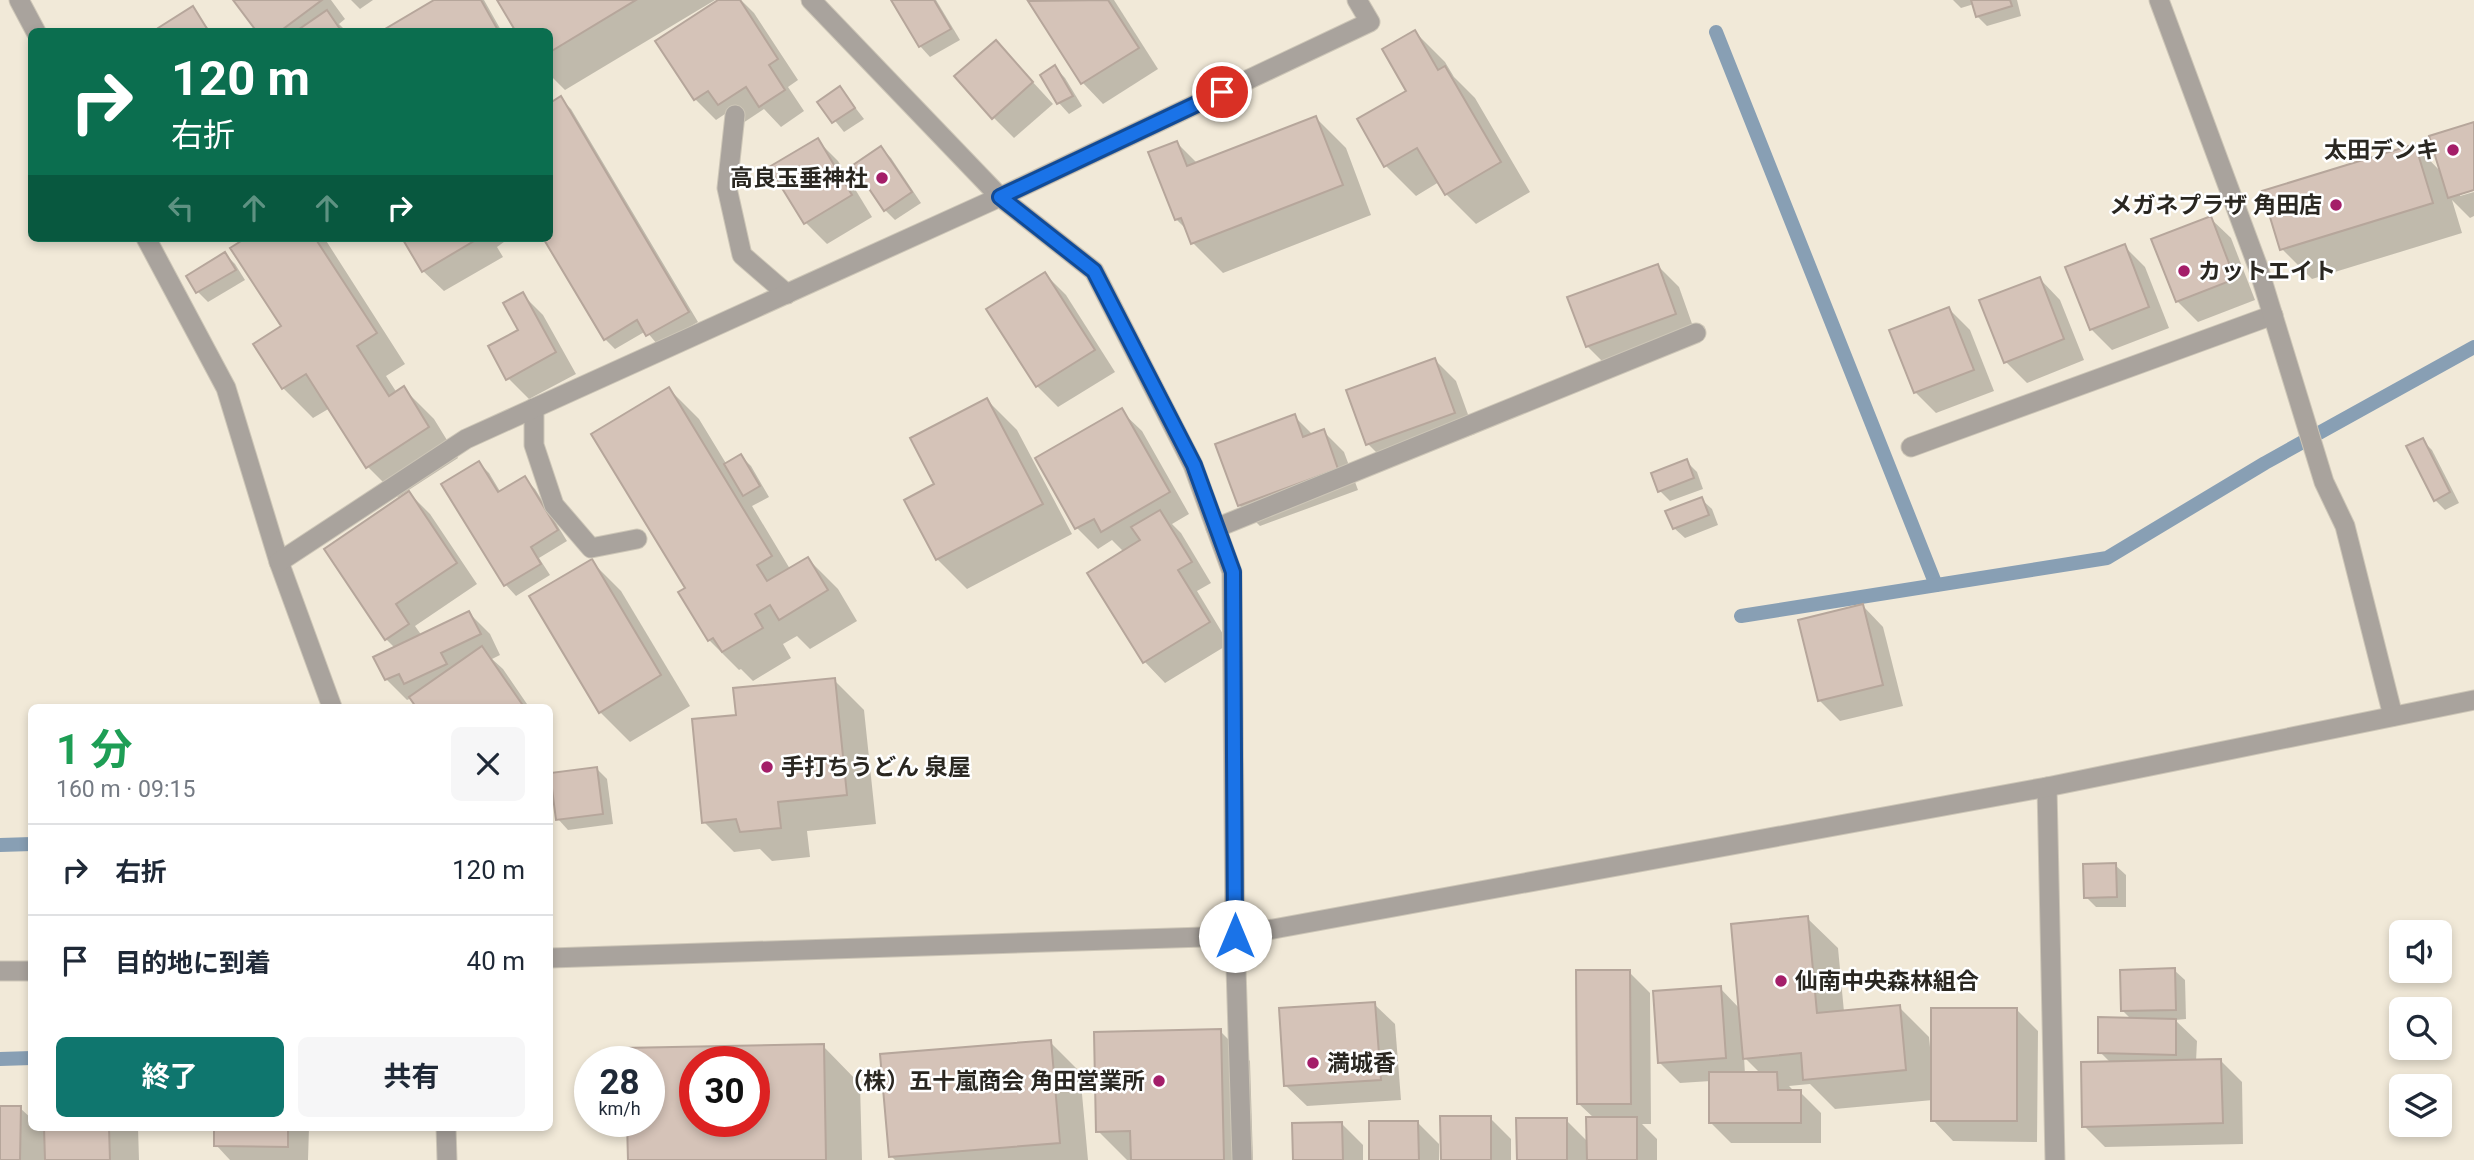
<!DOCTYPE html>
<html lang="ja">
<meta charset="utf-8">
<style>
body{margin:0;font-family:Roboto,"Noto Sans JP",sans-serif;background:#f6f6f7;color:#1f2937;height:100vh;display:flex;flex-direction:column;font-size:26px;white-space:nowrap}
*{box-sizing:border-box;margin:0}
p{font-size:23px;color:#747a83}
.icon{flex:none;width:38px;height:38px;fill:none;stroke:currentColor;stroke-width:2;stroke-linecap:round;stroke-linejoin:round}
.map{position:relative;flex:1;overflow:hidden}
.details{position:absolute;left:28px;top:704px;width:525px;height:427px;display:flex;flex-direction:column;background:#fff;border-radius:10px;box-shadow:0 4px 10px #0003}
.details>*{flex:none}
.top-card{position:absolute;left:28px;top:28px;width:525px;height:214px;border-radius:10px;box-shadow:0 4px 10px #0003;background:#0b6e4f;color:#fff;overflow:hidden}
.controls{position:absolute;left:2389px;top:920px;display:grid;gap:14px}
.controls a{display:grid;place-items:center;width:63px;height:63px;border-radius:10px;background:#fff;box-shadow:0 4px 10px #0003;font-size:35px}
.speed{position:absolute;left:574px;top:1046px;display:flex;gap:14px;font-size:35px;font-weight:700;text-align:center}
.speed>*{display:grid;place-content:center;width:91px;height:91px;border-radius:50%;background:#fff;box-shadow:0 4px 10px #0003;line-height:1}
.speed small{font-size:18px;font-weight:400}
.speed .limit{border:10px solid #d22;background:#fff;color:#111}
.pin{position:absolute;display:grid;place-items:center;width:60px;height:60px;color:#fff;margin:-30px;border:4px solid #fff;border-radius:50%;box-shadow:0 2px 7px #0007}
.me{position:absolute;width:77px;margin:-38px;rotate:0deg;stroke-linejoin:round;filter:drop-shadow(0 0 5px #0008)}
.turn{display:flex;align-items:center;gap:24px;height:147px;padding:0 28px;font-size:32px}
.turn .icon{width:91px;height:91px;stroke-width:2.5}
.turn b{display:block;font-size:49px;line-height:60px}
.lanes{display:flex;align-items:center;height:66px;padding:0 28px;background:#0003;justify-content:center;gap:35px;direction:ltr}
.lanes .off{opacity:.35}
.round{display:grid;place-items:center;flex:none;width:74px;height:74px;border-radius:10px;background:#f6f6f7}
.overview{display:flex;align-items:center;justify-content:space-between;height:119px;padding:0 28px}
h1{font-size:42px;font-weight:700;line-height:52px;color:#1e9e55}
.cta{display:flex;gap:14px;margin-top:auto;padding:14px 28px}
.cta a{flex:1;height:80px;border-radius:10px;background:#0f766e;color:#fff;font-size:28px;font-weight:700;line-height:80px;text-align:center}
.cta a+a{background:#f6f6f7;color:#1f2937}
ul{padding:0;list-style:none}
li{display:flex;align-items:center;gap:21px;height:91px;padding:0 28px;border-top:2px solid #e0e1e3}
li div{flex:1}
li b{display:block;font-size:26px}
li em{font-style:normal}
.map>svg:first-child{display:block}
</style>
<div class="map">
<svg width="2474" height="1160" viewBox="0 0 2474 1160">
<rect width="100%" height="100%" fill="#f1e9d8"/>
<g fill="#0003" fill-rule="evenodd">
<polygon points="235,0 331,0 345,19 339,24 347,32 259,32"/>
<polygon points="351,0 373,0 360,9"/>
<polygon points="438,0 484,0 502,32 383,32"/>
<polygon points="499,0 715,0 565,90 550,75 550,32"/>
<polygon points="722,0 741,0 754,13 798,80 788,87 804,111 781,127 764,109 740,125 728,112 716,120 695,99"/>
<polygon points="893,0 936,0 960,40 930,57 920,46"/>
<polygon points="1032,0 1114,0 1158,69 1103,104 1083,83 1030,1"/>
<polygon points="1953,0 2017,0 2021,16 1987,26 1977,16 1974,4 1961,8"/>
<polygon points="193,9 211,32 162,32"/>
<polygon points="1415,32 1445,62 1454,77 1475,98 1530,192 1476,224 1446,194 1439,182 1416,196 1386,166 1408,91"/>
<polygon points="996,42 1053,104 1014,138 993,117"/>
<polygon points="1055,67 1065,78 1082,106 1069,114 1059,103 1042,75"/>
<polygon points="840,88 864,119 844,132 820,102"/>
<polygon points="561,99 571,109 698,322 658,345 646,331 615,349 605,339 545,238 550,238 550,105"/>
<polygon points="1316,118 1346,148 1371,215 1223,273 1193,243 1188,231 1176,219 1177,143 1198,164"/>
<polygon points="2474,124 2474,188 2460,192 2460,196 2474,192 2474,216 2470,218 2452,200 2462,233 2312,279 2282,249 2415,145 2442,173"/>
<polygon points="817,140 838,161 872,217 827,244 806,223 772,168"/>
<polygon points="881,148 891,158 921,203 895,220 885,210"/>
<polygon points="2210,218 2231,238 2255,300 2198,322 2177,301"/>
<polygon points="250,238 325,239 405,364 386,376 397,393 404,389 434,419 458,458 398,497 368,467 330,408 313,418 283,388 255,345 283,327"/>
<polygon points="404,238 507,238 508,239 497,247 503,257 444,291 423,271"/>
<polygon points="2124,246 2145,267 2169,328 2112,350 2091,329"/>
<polygon points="225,254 235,264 245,280 208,302 198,292"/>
<polygon points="1658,266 1679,287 1696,335 1608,367 1587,346"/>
<polygon points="1045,274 1066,295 1115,372 1058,407 1037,386"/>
<polygon points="2040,279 2060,300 2084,360 2027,383 2006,362"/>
<polygon points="522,294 543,315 576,374 529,399 508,378 520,331"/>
<polygon points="1949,309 1970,330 1994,391 1936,413 1915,392"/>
<polygon points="1435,360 1456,381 1475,434 1389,465 1368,444 1349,391"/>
<polygon points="669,389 699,419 727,465 741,456 751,466 769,497 752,506 790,569 808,559 838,589 857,621 810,649 797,636 783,644 791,658 753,681 741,669 739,670 709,640 687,589"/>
<polygon points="987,400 1017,430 1072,534 967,589 937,559 907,501 937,485"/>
<polygon points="1121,411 1142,431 1189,514 1172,524 1181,533 1211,583 1197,591 1229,644 1165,683 1145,662 1090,574 1124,552 1112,540 1098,549 1077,528"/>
<polygon points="1294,416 1313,435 1323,431 1344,452 1358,490 1260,526 1239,505"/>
<polygon points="2422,440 2432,450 2459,503 2445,510 2435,500"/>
<polygon points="1686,461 1697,472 1703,489 1670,501 1660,491"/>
<polygon points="479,463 489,473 501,493 525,479 535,489 567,541 539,558 550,575 516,596 506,585 444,485"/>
<polygon points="409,493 430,514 477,584 415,626 422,636 469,613 490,634 500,655 492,659 503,669 529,707 418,707 412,698 407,700 386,679 395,648 386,639 326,549"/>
<polygon points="1701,499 1712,509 1718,525 1685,538 1674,528"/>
<polygon points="591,561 621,591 690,706 630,742 600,712"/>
<polygon points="1863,606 1883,627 1903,706 1840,721 1819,700"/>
<polygon points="834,680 864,710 876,824 807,831 810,857 772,861 760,849 734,852 704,822 738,716"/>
<polygon points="597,769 607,779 613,824 568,830 558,819"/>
<polygon points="2115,865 2126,875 2126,907 2096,907 2086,897"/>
<path d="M1807,918L1838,948L1844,1012L1899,1007L1929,1037L1930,1047L2017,1010L2038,1031L2037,1142L1953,1141L1933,1120V1100L1835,1109L1810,1084L1789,1086L1795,1092H1800L1821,1113V1143H1731L1710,1122L1711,1081L1680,1083L1659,1062L1720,988L1740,1009ZM1744,1057L1761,1074H1745Z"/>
<polygon points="2174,970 2185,980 2186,1019 2175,1020 2197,1041 2196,1062 2221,1061 2242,1082 2243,1144 2105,1147 2084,1126 2111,1063 2100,1052 2131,1019 2123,1011"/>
<polygon points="1629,972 1650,993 1651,1124 1642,1124 1657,1139 1657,1160 1519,1160 1566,1120 1588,1142 1594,1118 1579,1104"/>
<polygon points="1374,1004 1395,1024 1401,1100 1307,1106 1286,1086"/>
<polygon points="1220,1031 1250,1061 1253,1160 1127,1160 1098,1131"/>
<polygon points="1050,1042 1080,1072 1088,1160 895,1160 891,1156"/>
<path d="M823,1046L860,1084L862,1160H630L629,1122H649V1062H623V1050ZM695,1062H754V1122H695Z"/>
<polygon points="0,1107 20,1108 32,1119 32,1127 39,1127 46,1133 45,1127 138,1127 139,1160 0,1160"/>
<polygon points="1490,1118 1511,1139 1511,1160 1442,1160"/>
<polygon points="1418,1123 1439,1144 1439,1160 1371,1160"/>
<polygon points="1342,1124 1363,1145 1363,1160 1294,1160"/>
<polygon points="216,1127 309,1127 308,1160 230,1160 216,1145"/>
</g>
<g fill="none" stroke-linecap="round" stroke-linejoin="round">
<g stroke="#889fb4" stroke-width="14">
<polyline points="1716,32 1936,585"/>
<polyline points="1741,616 2107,558 2265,463 2474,347"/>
<polyline points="0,845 32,844"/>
<polyline points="0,1059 32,1058"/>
</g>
</g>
<g fill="#d5c3b8" stroke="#b6a69b" stroke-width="2" fill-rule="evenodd">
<polygon points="233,0 322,0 279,32 257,32"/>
<polygon points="434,0 481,0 499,32 380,32"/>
<polygon points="497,0 636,0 550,52 550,32 516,32"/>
<polygon points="718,0 740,0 778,59 769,65 785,90 759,107 746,87 718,105 708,91 694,100 655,41"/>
<polygon points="891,0 934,0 951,29 919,47"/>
<polygon points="1108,0 1139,48 1081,84 1028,1"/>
<polygon points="1971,0 2010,0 2012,6 1976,17"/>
<polygon points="193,6 209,32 160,32 158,28"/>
<polygon points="327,10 342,32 295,32"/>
<polygon points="1415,30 1438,70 1445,66 1501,162 1445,195 1417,148 1384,167 1357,119 1406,91 1382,49"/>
<polygon points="996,40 1033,82 992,119 954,76"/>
<polygon points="1055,65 1073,96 1057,104 1040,75"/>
<polygon points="840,86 855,108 832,123 817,102"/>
<polygon points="561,96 689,312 646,336 637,320 604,340 543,238 550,238 550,103"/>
<polygon points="1316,116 1343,185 1191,244 1181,218 1175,220 1148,152 1177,141 1187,166"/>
<polygon points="2474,122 2474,190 2448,198 2429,136"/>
<polygon points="818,138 852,195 804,224 769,167"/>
<polygon points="2415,144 2433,203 2280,250 2262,191"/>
<polygon points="881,146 912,192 884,211 853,165"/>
<polygon points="2211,216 2235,279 2176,302 2151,239"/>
<polygon points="246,238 315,238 377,333 357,346 389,396 404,386 429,427 366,468 306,374 282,389 253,344 281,326 230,248"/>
<polygon points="402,238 479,238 422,272"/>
<polygon points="2125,244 2149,307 2090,330 2065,267"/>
<polygon points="225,252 236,270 196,293 186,276"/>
<polygon points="1658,264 1676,314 1586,347 1567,297"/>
<polygon points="1045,272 1095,350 1036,387 986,309"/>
<polygon points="2040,277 2064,339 2004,363 1979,300"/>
<polygon points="523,292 556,352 506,380 488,346 518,330 503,303"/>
<polygon points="1949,307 1974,370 1914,393 1889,330"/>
<polygon points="1435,358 1455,413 1366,445 1346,390"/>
<polygon points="669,387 772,556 757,565 767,581 808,557 828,590 779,620 770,605 755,614 763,628 722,652 713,638 708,641 678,592 685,588 591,434"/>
<polygon points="987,398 1043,504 936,560 904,500 934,484 910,438"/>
<polygon points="1122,408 1170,492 1101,532 1094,519 1075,529 1035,458"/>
<polygon points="1295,414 1303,437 1324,429 1338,469 1238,506 1215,444"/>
<polygon points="2423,438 2450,492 2434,501 2406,446"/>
<polygon points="741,454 760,486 743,496 724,464"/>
<polygon points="1687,459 1694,478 1658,492 1651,473"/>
<polygon points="479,461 498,492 525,476 558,530 531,547 541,564 504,586 441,484"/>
<polygon points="409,491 457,563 396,604 409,624 385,640 324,549"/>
<polygon points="1702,497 1709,515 1673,529 1665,511"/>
<polygon points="1160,510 1192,562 1178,570 1210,622 1143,663 1087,573 1140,540 1131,527"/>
<polygon points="592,559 661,675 599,713 529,596"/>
<polygon points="1863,604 1883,685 1818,701 1798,620"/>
<polygon points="469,611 481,634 441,653 447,664 404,684 399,674 385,680 373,657"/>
<polygon points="482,646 524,707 416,707 409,697"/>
<polygon points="835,678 847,795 778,802 781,828 740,832 736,819 702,823 692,719 736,715 733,688"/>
<polygon points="597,767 603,814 556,820 550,773"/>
<polygon points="2116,863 2117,897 2084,898 2083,864"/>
<polygon points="1808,916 1817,1013 1900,1005 1906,1070 1803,1080 1801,1053 1743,1059 1731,924"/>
<polygon points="2175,968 2176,1010 2121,1011 2120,970"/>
<polygon points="1576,970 1630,970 1631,1104 1577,1104"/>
<polygon points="1721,986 1726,1058 1658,1063 1653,991"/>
<polygon points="1375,1002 1381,1080 1284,1086 1279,1008"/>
<rect x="1931" y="1008" width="86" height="113"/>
<polygon points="2098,1017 2176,1019 2176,1055 2098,1053"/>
<polygon points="1221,1029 1224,1160 1131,1160 1130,1131 1096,1132 1094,1032"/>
<polygon points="1051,1040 1060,1143 889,1157 880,1054"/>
<path d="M824,1044L826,1160H628L627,1122H649V1062H621V1048ZM695,1062H754V1122H695Z"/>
<polygon points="2221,1059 2223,1123 2082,1127 2081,1062"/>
<polygon points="1709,1072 1777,1072 1778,1090 1801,1090 1801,1123 1709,1123"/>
<polygon points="0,1106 21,1106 20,1160 0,1160"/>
<polygon points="1440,1116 1491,1116 1491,1160 1441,1160"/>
<polygon points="1586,1117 1637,1117 1637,1160 1587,1160"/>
<polygon points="1516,1118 1567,1118 1567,1160 1517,1160"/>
<polygon points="1369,1121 1418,1121 1419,1160 1369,1160"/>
<polygon points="1342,1122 1343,1160 1293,1160 1292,1123"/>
<polygon points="44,1127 109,1127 110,1160 45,1160"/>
<polygon points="214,1127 288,1127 288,1147 214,1146"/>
</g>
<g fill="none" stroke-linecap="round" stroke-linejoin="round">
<g stroke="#cdc6b7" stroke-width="21">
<g id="service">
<polyline points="735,115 727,188 742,255 787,294"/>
<polyline points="534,408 534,445 554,505 591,548 637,539"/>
<polyline points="1911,447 2273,315"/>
<polyline points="1216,528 1696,333"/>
</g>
</g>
<g stroke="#cdc6b7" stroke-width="21">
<g id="minor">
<polyline points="19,0 36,32"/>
<polyline points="811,0 1000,197 1094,271 1193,465 1232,572 1235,936 1242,1160"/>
<polyline points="2159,0 2258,267 2324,482 2345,526 2393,716"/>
<polyline points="146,238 226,388 279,562 332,707"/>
<polyline points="279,562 466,439 1000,197 1370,22 1357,0"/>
<polyline points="2047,787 2055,1160"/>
<polyline points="446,1127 447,1160"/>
</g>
</g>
<g stroke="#cdc6b7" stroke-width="21">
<g id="tertiary">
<polyline points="550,958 1235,936 2047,787 2474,700"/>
<polyline points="0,971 32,971"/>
</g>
</g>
<use href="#service" stroke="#a9a39d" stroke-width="19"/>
<use href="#minor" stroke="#a9a39d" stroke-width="19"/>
<use href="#tertiary" stroke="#a9a39d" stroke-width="19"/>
</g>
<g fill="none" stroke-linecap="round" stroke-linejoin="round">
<g stroke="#114b97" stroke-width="18">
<polyline id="route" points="1222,92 1000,197 1094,271 1194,465 1233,572 1235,936"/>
</g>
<use href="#route" stroke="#1a73e8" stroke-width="12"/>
</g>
<g fill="#a41e69" stroke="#fff" stroke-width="2.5">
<circle cx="2453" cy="150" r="7"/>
<circle cx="882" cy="178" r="7"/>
<circle cx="2336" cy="205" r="7"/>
<circle cx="2184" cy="271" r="7"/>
<circle cx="767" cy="767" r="7"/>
<circle cx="1781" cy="981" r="7"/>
<circle cx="1313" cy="1063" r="7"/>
<circle cx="1159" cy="1081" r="7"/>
</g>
<g text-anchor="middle" stroke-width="5" stroke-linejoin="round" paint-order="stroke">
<g font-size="23" font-weight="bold" fill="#2a2721" stroke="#fff" text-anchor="end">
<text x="2439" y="158">太田デンキ</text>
<text x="868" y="186">高良玉垂神社</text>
<text x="2322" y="213">メガネプラザ 角田店</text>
<text x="2198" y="279" text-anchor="start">カットエイト</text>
<text x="781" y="775" text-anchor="start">手打ちうどん 泉屋</text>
<text x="1795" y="989" text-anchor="start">仙南中央森林組合</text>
<text x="1327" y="1071" text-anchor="start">満城香</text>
<text x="1145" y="1089">（株）五十嵐商会 角田営業所</text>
</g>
</g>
</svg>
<div class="controls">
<a><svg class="icon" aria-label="sound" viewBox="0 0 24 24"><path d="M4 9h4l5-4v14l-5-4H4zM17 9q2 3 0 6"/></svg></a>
<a><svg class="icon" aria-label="search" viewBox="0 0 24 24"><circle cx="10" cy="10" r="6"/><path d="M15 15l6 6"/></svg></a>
<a><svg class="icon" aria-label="layers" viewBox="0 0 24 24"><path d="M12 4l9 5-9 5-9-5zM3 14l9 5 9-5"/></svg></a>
</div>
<div class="speed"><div>28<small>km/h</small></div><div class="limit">30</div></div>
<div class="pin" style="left:1222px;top:92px;background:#d93025"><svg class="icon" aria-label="arrive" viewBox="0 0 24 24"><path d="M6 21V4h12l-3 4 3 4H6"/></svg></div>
<svg class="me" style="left:1235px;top:936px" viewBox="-20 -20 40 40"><circle r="19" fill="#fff"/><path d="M0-13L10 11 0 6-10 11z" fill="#1a73e8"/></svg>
<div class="top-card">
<div class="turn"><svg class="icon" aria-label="right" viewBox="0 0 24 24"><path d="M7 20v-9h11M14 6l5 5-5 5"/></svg><div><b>120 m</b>右折</div></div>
<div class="lanes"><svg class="icon off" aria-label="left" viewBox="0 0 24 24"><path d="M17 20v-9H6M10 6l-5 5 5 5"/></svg><svg class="icon off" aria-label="ahead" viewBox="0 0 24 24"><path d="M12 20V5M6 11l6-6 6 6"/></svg><svg class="icon off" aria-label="ahead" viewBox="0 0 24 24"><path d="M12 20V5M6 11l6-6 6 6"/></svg><svg class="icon" aria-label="right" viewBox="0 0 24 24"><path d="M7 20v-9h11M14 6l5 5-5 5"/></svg></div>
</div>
<section class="details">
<div class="overview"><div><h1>1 分</h1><p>160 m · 09:15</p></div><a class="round"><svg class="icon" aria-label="close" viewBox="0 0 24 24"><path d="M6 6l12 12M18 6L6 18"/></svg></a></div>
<ul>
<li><svg class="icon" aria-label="right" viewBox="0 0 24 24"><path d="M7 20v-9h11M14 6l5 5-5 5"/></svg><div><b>右折</b></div><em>120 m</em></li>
<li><svg class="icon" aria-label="arrive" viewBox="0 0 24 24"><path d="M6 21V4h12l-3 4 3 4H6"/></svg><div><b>目的地に到着</b></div><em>40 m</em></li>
</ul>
<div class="cta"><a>終了</a><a>共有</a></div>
</section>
</div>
